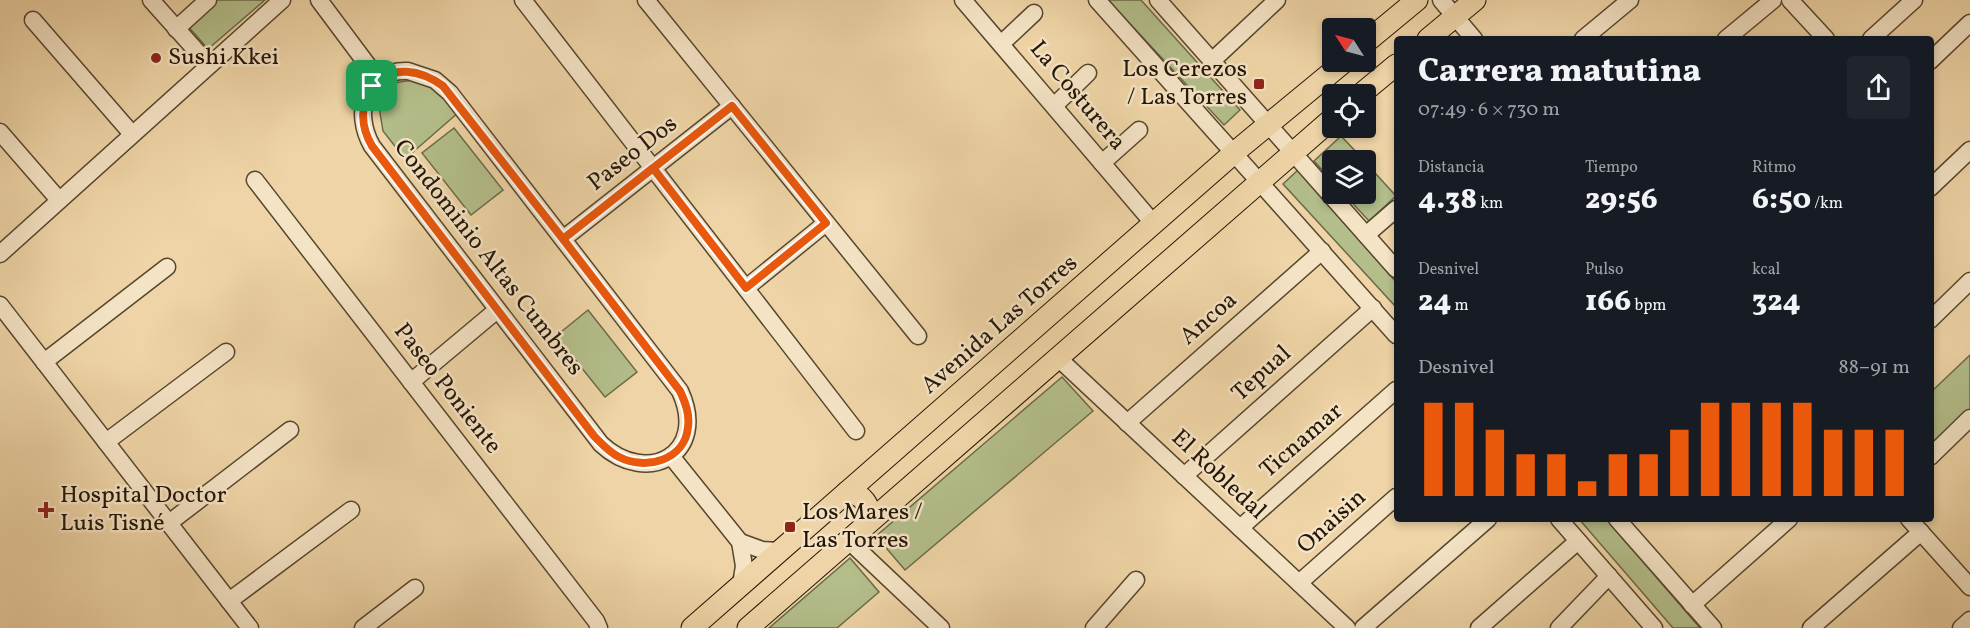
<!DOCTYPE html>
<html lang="es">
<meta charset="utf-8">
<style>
body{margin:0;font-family:Vollkorn,serif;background:#20242c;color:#f1f3f6;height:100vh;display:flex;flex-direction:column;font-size:22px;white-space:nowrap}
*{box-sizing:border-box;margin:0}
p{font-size:20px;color:#9ea1a6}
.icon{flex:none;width:33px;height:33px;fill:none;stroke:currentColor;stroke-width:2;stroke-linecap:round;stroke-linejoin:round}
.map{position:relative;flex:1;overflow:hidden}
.side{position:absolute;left:1394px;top:36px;width:540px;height:486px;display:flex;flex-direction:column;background:#171b24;border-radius:6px;box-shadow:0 3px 9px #0003}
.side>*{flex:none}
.needle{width:39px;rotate:306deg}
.fabs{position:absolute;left:1322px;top:18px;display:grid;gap:12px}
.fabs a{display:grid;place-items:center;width:54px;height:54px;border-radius:6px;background:#171b24;box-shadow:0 3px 9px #0003;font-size:30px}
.pin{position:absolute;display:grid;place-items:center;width:51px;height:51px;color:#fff;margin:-26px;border-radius:12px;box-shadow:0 3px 9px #0006}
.round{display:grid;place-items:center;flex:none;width:63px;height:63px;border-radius:6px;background:#20242c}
.headline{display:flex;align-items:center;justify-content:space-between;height:102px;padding:0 24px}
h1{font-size:33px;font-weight:800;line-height:45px}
.metrics{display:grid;grid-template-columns:repeat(3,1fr);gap:9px;height:102px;padding:6px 24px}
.metrics div{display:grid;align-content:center}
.metrics b{font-size:30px;font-weight:800}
.metrics small{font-size:16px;font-weight:400}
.metrics p{font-size:16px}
.chart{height:168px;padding:12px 24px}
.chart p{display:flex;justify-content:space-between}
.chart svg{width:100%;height:108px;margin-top:6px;stroke:#ea580c;stroke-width:6}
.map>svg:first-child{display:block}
.green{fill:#b3be8a;stroke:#6c6a48;stroke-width:1.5}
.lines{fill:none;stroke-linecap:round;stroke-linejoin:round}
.minor-casing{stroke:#56462e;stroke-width:19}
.major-casing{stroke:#241606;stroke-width:23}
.minor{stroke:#f4e3c5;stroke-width:16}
.major{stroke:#eed4a6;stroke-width:21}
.route-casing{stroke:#fff;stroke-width:12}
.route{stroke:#ea580c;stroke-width:8}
.poi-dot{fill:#8f2418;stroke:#f4e3c5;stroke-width:2}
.labels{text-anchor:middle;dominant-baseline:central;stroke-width:5;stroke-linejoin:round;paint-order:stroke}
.poi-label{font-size:24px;fill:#241606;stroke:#f4e3c5;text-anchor:start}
.street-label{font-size:24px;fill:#241606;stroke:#f4e3c5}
</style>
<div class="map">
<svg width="1970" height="628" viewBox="0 0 1970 628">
<rect width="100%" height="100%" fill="#eed4a6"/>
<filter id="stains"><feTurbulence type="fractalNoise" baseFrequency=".00333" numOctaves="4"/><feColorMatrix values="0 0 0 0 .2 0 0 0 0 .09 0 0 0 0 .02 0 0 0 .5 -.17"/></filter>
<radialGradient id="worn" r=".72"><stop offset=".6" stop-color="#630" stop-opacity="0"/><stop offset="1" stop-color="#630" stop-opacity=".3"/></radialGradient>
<g class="green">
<polygon points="217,0 265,0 208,49 187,25"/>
<polygon points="1108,0 1141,0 1240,110 1224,125"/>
<polygon points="419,79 439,90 459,112 405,159 383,131 379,107 394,83"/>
<polygon points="454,128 503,190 471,215 422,153"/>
<polygon points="1341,136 1364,160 1332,160 1332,181 1314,161"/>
<polygon points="1365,162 1396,196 1369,221 1344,194 1365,194"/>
<polygon points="1299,169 1396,282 1396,307 1283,184"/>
<polygon points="588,310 637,372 605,397 556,336"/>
<polygon points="1970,355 1970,409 1931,447 1931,392"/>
<polygon points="1062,377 1093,411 905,570 876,536"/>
<polygon points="1579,519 1606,519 1700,628 1673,628"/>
<polygon points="850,558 879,592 837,628 769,628"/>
</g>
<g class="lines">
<defs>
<g id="minor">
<polyline points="151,0 209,65"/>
<polyline points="319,0 378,79"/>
<polyline points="523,0 856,431"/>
<polyline points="646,0 918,336"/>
<polyline points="963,0 1154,224"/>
<polyline points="1097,0 1396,335"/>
<polyline points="1158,0 1396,269"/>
<polyline points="1441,0 1474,39"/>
<polyline points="1790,0 1826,39"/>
<polyline points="33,20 132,134"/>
<polyline points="176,29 208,0"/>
<polyline points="1583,39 1630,0"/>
<polyline points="1726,39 1773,0"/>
<polyline points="1871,39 1914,0"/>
<polyline points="1001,44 1034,13"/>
<polyline points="1213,60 1277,0"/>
<polyline points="1930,61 1970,23"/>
<path d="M408,71L435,80L450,93L680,391C709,454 647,487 601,444L372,146C353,113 364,69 408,71Z"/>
<polyline points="1054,106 1088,73"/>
<polyline points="0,132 59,200"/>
<polyline points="1102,163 1139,130"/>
<polyline points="255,180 596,621 599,628"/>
<polyline points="1930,188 1970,150"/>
<polyline points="1366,235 1396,209"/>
<polyline points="563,239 732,106"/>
<polyline points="0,254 282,0"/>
<polyline points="746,288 826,223"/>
<polyline points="0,305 250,628"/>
<polyline points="1930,320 1970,281"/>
<polyline points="1057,357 1347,628"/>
<polyline points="44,362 167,267"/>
<polyline points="411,382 497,310"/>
<polyline points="1127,423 1322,251"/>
<polyline points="106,442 226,352"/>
<polyline points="671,456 740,542 744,566 741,585"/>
<polyline points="1930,457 1970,418"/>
<polyline points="1184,476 1373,308"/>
<polyline points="1559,519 1654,628"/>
<polyline points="1617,519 1713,628"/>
<polyline points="1909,519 1970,587"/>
<polyline points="169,523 290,430"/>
<polyline points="1240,528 1396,390"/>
<polyline points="848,540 941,628"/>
<polyline points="740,542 762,550 779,551"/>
<polyline points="1299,583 1396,497"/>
<polyline points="229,601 351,510"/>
<polyline points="1692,605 1789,519"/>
<polyline points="363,628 415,588"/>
<polyline points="1094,628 1136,580"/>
<polyline points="1363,628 1488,519"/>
<polyline points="1479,628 1578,541"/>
<polyline points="1559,628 1609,576"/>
<polyline points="1811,628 1921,532"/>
<polyline points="1961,628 1970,620"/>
</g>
<g id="major">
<polyline points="1428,39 1475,0"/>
<polyline points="1365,43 1417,0"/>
<polyline points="1361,94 1396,65"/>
<path d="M847,492C863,494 871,505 869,521"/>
<polyline points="692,628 1235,152 1344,62"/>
<polyline points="748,628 1332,119"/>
</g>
</defs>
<use href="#minor" class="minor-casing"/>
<use href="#major" class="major-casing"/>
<use href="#minor" class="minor"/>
<use href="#major" class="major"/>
</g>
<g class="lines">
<defs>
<path id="route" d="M372,86C360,106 360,125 372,146L594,436C602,444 609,452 619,457C646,471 685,460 688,427C690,414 685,402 680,391L563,239C619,195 676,150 732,106L826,223L746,288L653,168L563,239L443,86C421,70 392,64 372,86"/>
</defs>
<use href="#route" class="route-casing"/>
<use href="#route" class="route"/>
</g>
<g class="poi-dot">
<circle cx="156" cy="58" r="6"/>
<rect x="1253" y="78" width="12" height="12" rx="3"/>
<path d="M43 501h6v6h6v6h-6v6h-6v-6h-6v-6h6z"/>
<rect x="784" y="521" width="12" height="12" rx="3"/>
</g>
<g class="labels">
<g class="poi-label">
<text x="168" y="58">Sushi Kkei</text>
<text x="1247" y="70" text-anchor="end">Los Cerezos<tspan x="1247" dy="28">/ Las Torres</tspan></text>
<text x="60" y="496">Hospital Doctor<tspan x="60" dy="28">Luis Tisné</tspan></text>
<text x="802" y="513">Los Mares /<tspan x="802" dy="28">Las Torres</tspan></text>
</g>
<g class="street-label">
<text transform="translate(1077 96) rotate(50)">La Costurera</text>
<text transform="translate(633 154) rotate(-38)">Paseo Dos</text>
<text transform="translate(488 258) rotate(52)">Condominio Altas Cumbres</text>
<text transform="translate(1209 319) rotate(-41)">Ancoa</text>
<text transform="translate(1000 325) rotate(-41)">Avenida Las Torres</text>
<text transform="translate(1262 374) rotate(-42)">Tepual</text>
<text transform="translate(447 389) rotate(52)">Paseo Poniente</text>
<text transform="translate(1302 441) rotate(-41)">Ticnamar</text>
<text transform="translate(1218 475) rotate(43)">El Robledal</text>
<text transform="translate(1332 522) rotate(-42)">Onaisin</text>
</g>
</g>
<rect width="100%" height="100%" filter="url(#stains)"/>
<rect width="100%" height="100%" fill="url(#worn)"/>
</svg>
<div class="fabs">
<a><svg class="needle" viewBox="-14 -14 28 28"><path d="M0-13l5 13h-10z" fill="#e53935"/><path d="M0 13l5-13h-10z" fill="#9ea1a6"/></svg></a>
<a><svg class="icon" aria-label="locate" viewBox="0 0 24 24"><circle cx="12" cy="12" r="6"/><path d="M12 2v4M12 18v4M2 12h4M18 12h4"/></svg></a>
<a><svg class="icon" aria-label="layers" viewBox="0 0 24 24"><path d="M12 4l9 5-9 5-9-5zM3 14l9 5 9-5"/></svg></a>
</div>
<div class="pin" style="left:372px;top:86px;background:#1e9e55"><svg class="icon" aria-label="arrive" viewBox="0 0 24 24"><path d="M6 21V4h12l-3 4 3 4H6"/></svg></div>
<section class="side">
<div class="headline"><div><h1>Carrera matutina</h1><p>07:49 · 6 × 730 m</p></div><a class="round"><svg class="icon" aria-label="share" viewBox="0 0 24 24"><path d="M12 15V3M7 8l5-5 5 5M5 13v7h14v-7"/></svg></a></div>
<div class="metrics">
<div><p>Distancia</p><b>4.38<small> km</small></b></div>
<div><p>Tiempo</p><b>29:56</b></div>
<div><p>Ritmo</p><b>6:50<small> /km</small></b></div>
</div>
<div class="metrics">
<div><p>Desnivel</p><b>24<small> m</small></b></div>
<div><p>Pulso</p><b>166<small> bpm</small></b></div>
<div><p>kcal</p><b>324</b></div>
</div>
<div class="chart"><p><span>Desnivel</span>88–91 m</p>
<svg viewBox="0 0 160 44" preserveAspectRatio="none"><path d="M5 44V6M15 44V6M25 44V17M35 44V27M45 44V27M55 44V38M65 44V27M75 44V27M85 44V17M95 44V6M105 44V6M115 44V6M125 44V6M135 44V17M145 44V17M155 44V17"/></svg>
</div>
</section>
</div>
